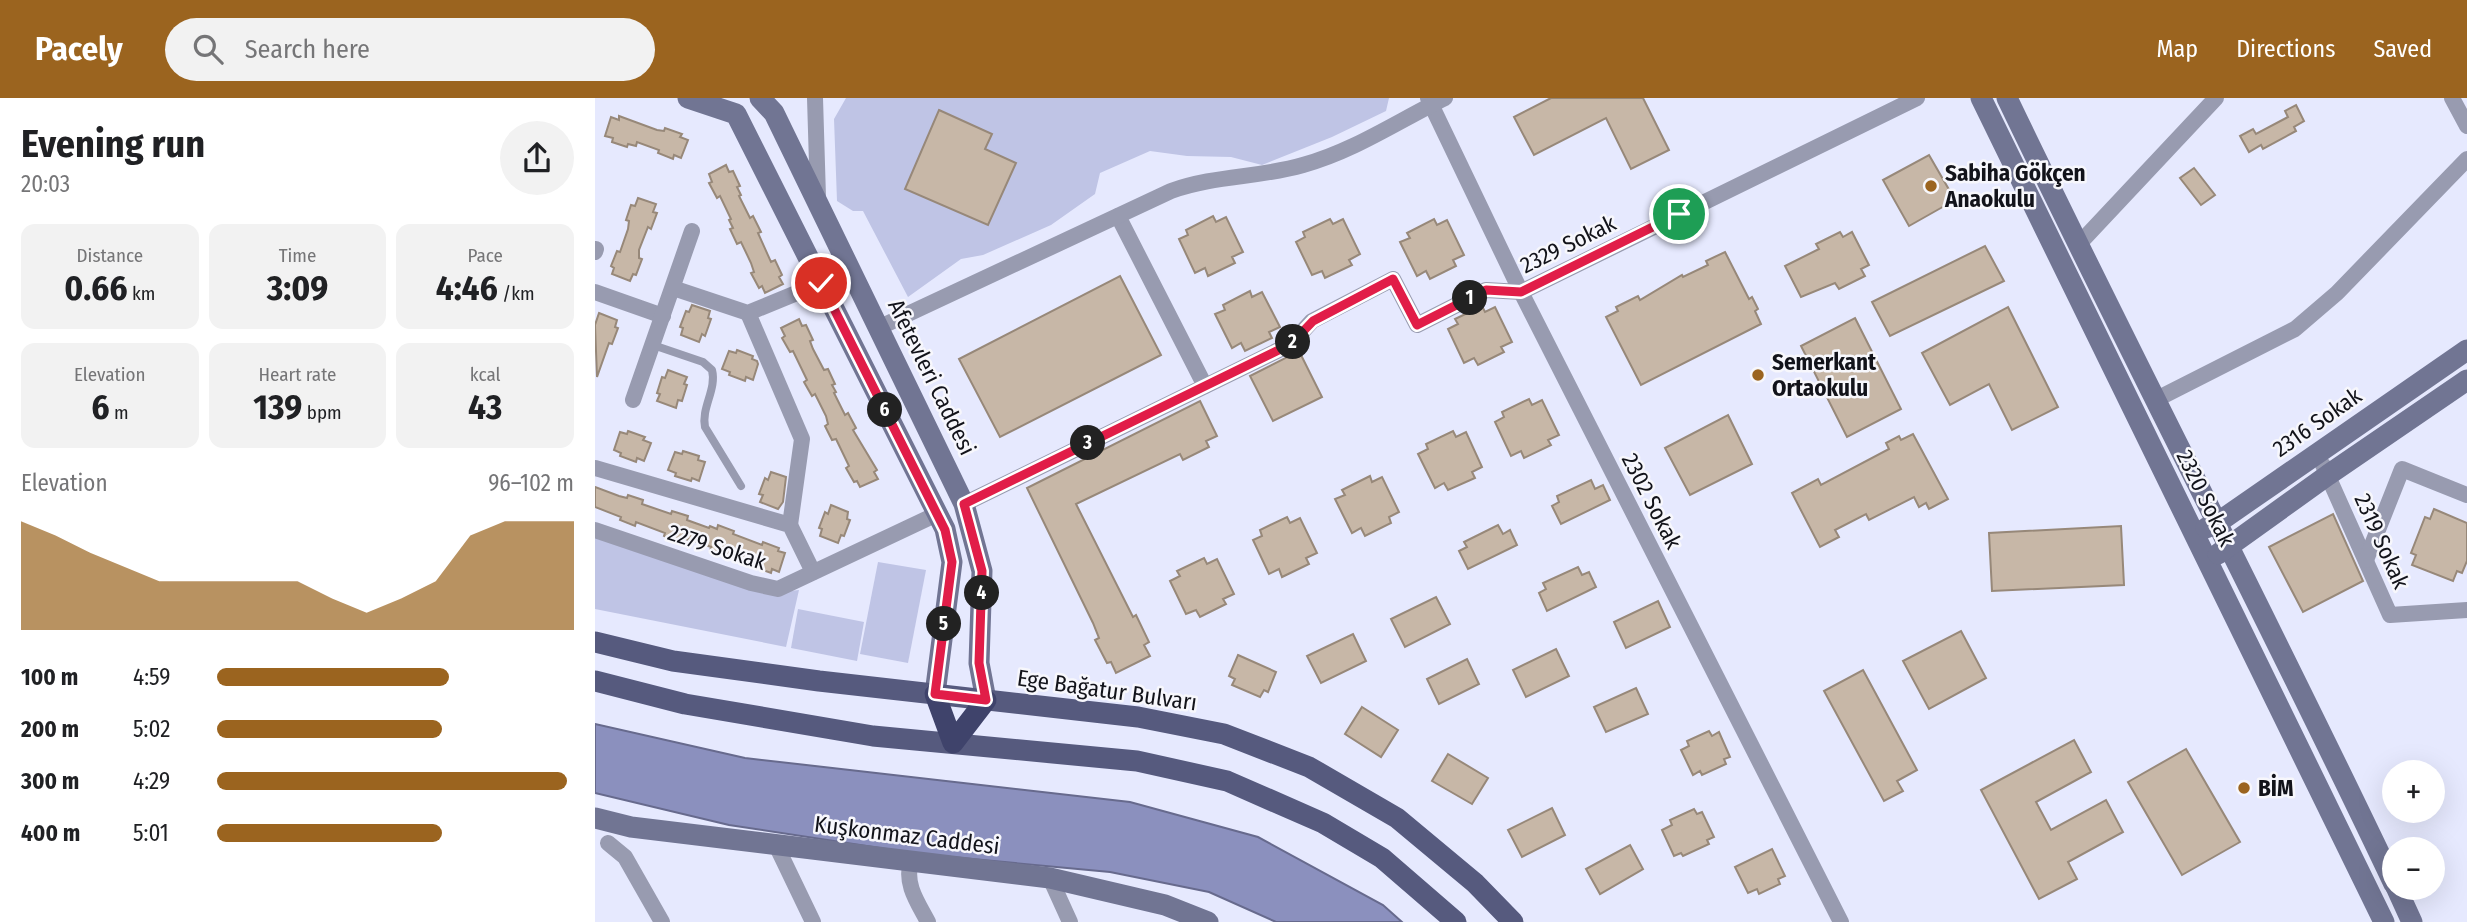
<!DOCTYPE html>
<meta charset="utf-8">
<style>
body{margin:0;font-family:"Fira Sans Condensed",sans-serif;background:#f2f2f2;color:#202124;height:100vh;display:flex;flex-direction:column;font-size:26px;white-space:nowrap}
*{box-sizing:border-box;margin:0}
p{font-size:23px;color:#757577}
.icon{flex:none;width:38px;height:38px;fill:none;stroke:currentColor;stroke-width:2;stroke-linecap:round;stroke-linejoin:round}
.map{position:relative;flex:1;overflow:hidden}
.sheet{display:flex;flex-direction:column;background:#fff;width:595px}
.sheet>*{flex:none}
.controls{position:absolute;left:1787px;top:662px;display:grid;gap:14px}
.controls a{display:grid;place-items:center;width:63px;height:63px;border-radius:50%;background:#fff;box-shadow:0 7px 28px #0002;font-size:35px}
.pin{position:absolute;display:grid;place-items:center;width:60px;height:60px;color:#fff;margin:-30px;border:4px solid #fff;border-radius:50%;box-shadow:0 2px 7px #0007}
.km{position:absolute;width:35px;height:35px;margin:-18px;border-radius:50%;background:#222;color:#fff;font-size:19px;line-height:35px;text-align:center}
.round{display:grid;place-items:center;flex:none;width:74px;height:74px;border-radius:37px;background:#f2f2f2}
.summary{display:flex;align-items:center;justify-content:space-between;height:119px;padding:0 21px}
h1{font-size:38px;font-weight:700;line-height:52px}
.metrics{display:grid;grid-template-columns:repeat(3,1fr);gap:10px;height:119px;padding:7px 21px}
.metrics div{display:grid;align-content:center;border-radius:14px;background:#f2f2f2;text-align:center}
.metrics b{font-size:35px;font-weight:700}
.metrics small{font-size:19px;font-weight:400}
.metrics p{font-size:19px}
.chart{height:196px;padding:14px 21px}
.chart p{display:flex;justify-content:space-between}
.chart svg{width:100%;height:126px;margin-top:7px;fill:#9b641f;opacity:.7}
ul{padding:0 21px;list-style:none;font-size:23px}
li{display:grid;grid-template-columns:112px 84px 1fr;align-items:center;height:52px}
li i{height:18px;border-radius:9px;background:#9b641f}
header{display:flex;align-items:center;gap:42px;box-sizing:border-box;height:98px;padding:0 35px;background:#9b641f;color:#fff}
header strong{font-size:33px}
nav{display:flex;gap:38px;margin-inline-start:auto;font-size:24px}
.search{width:490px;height:63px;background:#f2f2f2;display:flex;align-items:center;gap:18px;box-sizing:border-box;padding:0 24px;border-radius:38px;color:#757577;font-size:26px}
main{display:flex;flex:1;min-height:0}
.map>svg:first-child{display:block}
.green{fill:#bfc4e5}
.water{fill:#8b90be;stroke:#676a8d;stroke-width:2}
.building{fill:#c7b7a7;stroke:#978879;stroke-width:2}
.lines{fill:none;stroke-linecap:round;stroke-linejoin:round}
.lane{stroke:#989bb0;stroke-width:8}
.street{stroke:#989bb0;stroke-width:16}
.secondary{stroke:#717593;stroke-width:21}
.primary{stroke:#565a7e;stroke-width:21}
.highway{stroke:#3f436b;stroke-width:21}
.route-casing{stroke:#fff;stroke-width:14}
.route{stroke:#e11d48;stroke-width:9}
.poi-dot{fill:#9b641f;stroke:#f7f7fc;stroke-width:2.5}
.labels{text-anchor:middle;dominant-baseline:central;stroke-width:5;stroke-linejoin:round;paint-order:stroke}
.poi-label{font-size:23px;font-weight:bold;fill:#12131a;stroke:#f7f7fc;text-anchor:start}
.street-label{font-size:23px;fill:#12131a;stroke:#f7f7fc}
</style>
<header>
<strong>Pacely</strong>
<div class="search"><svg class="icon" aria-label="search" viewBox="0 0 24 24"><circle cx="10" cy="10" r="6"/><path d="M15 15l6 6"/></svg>Search here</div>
<nav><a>Map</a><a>Directions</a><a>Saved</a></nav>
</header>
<main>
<section class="sheet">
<div class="summary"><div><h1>Evening run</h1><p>20:03</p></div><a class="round"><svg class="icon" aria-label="share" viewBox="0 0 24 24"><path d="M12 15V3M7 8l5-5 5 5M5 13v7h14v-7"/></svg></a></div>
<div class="metrics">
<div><p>Distance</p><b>0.66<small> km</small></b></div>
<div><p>Time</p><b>3:09</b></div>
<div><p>Pace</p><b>4:46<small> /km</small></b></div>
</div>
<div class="metrics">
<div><p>Elevation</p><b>6<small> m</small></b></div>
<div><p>Heart rate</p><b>139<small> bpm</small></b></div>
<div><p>kcal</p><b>43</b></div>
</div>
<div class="chart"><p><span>Elevation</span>96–102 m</p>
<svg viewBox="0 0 160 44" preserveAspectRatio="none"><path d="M0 44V6L10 11L20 17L30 22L40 27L50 27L60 27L70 27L80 27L90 33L100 38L110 33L120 27L130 11L140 6L150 6L160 6V44z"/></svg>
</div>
<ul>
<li><b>100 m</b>4:59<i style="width:65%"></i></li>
<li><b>200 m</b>5:02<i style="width:63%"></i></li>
<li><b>300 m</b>4:29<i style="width:98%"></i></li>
<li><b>400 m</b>5:01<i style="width:63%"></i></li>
</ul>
</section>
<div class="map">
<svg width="1872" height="824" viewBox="0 0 1872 824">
<rect width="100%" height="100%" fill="#e6e9fe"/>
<g class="green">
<polygon points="251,0 794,0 791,13 737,39 667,67 636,59 592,58 555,53 505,75 500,96 456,127 388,157 366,161 313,199 268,113 258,113 242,103 239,21"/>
<polygon points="0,437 176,495 204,492 191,549 0,511"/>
<polygon points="283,464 331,472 313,565 265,556"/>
<polygon points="203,511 269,524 262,563 196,550"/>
</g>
<polygon class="water" points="0,626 150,660 535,704 663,739 788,807 807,824 681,824 614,794 515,774 324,756 134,727 0,695"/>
<g class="building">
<polygon points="956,0 1048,0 1074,52 1036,71 1011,20 939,57 919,19"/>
<polygon points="1701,7 1709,23 1699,29 1701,33 1668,51 1666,47 1654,54 1645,38 1658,31 1661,36 1693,19 1690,13"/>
<polygon points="344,12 397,36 390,51 421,65 393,127 310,91"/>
<polygon points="24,18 62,32 69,33 70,30 87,36 85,39 93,42 86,60 79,57 78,61 63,55 64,52 42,44 41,48 33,46 32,49 17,44 18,40 10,38 16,19 24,22"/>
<polygon points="1334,57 1360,102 1314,128 1288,82"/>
<polygon points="131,67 134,74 138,73 145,88 142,89 146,97 144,98 155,120 158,118 166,134 163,135 176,164 180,162 187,177 184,179 188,186 170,195 167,188 164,190 156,175 159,174 156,165 146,144 142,146 135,131 138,130 134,122 136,121 125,98 122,100 114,85 117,84 114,76"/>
<polygon points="1599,70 1620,97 1606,107 1585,80"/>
<polygon points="43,100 61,106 58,114 62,115 56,131 53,129 44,152 44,160 47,161 41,177 38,176 35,183 17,176 19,170 16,168 22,153 25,154 33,131 34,123 31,122 36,107 40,108"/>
<polygon points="618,118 621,124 631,119 648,154 637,159 640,165 613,178 610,170 600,175 584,141 593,137 591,132"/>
<polygon points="735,121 738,126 748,121 765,156 754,162 757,167 730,180 727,173 717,177 701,144 710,139 708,134"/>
<polygon points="839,121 842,127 852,122 869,157 858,162 861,168 835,181 831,173 822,178 805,144 815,140 812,135"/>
<polygon points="1245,134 1248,139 1257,134 1274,167 1266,171 1270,178 1244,191 1240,185 1206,199 1190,168 1224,151 1221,146"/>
<polygon points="1390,148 1409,183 1295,238 1277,204"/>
<polygon points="1130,154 1154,201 1157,199 1163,211 1160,213 1166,226 1046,287 1011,219 1023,213 1021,209 1043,198 1045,202 1087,177 1088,179 1113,167 1111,163"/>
<polygon points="525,178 566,257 405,339 364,261"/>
<polygon points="655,193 657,199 667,194 685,229 674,234 677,240 650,253 646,245 637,250 620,216 630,212 628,207"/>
<polygon points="97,207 115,213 113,220 116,221 110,238 107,236 104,244 86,237 88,230 85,229 91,213 94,214"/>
<polygon points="887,208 890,214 900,209 917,244 906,249 909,254 883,267 879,260 869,265 853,231 863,226 860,221"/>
<polygon points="1413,209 1463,309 1417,332 1394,286 1355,307 1327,255"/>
<polygon points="4,215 22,222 20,229 23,230 17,246 14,245 2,279 0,227"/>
<polygon points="1260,220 1306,311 1252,339 1206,248"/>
<polygon points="204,221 207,228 211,227 218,242 215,243 218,251 229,272 233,271 240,286 237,287 241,294 239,295 250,317 253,315 261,330 258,332 282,372 279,374 283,381 265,389 262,383 259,384 251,370 254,368 241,341 237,342 230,328 233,326 231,318 220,296 217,298 209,284 212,282 198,253 195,254 187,240 190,238 186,230"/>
<polygon points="142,252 158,258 157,261 162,263 163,266 158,282 151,279 150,283 134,277 135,274 127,271 134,253 141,255"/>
<polygon points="704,253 727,299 678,323 655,278"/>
<polygon points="73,272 92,279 89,286 92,287 87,303 83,302 81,310 62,303 65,296 62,295 67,279 70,280"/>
<polygon points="934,301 937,307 947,302 964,337 953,342 956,347 929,360 926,353 916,358 900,324 909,319 907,314"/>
<polygon points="605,303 622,338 611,343 614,349 588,362 585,356 481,406 538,519 541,517 554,544 549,547 555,558 521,575 516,564 512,565 500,542 504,540 498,525 432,390"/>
<polygon points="1133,317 1157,366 1095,397 1070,350"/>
<polygon points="33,333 50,339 48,342 56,345 49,363 42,360 41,364 25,358 26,355 19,352 25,334 32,336"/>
<polygon points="858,333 861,339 871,334 887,369 877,374 880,380 853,392 849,385 840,390 823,356 833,351 831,346"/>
<polygon points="1318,336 1353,401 1334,411 1331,405 1324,409 1319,399 1274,422 1271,416 1240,432 1244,439 1225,449 1197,395 1223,381 1226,387 1294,351 1291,345 1304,338 1306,342"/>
<polygon points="88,353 104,358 103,362 110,364 104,383 97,380 96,383 80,378 81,375 73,372 80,354 87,356"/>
<polygon points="176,374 191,379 188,404 183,411 165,404 168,397 164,396 170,380 173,382"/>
<polygon points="775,378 777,384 787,379 804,414 794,419 796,425 770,438 766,430 757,435 740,401 750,397 747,392"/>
<polygon points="996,382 1000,391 1008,387 1015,402 966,426 957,408 964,404 962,398"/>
<polygon points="0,389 24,398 32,400 33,397 48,402 47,406 76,416 77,413 93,418 92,422 114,430 115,428 122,431 123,427 139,433 138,436 167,447 168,444 184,450 183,453 190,455 184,474 177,471 176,475 160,469 161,466 132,455 131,458 115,453 116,449 94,441 93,442 86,440 85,444 69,438 70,435 41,424 40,428 25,422 26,419 0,409"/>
<polygon points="236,407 253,414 252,421 255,422 249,438 246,437 243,445 225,438 227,431 224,430 230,414 233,416"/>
<polygon points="1839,411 1872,425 1872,463 1867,475 1862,473 1858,483 1817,467 1821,457 1816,455 1830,419 1835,421"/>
<polygon points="1738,416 1768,483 1708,514 1674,449"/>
<polygon points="692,419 695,425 705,420 722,455 711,460 714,466 687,479 684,471 674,476 658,442 667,438 665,432"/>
<polygon points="903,427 908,436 915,432 922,447 873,471 864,453 872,449 869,444"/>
<polygon points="1526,428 1529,487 1397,493 1394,435"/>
<polygon points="609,460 612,466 622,461 639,496 628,501 631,506 605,519 601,512 591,516 575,483 585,478 582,473"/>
<polygon points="983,469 987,477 994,474 1001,489 952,513 944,495 951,491 948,485"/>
<polygon points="841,499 855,526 810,549 796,521"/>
<polygon points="1063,503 1075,529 1031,550 1019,524"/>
<polygon points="1366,533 1391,580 1334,611 1308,563"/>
<polygon points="758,536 771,563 726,585 712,558"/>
<polygon points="961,551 974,578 931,599 918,572"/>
<polygon points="643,557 681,574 673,594 669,592 665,599 637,587 640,581 634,578"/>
<polygon points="872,561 884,586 844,606 832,581"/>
<polygon points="1268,572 1322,672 1302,683 1308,693 1289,703 1229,593"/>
<polygon points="1041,590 1053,616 1011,634 999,609"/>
<polygon points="767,609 803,632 786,659 750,636"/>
<polygon points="1114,633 1117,638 1124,634 1135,659 1129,661 1131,666 1107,677 1105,673 1098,677 1086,652 1094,648 1092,643"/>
<polygon points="1479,642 1496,674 1441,704 1456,732 1511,702 1528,734 1473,764 1482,781 1444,801 1386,692"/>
<polygon points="1591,651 1645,744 1587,777 1533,684"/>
<polygon points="853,656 893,680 877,706 837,683"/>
<polygon points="957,710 970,737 927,759 913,732"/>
<polygon points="1099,711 1102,716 1107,714 1119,739 1112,742 1114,746 1088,758 1086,755 1079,758 1067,732 1077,727 1075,722"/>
<polygon points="1035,747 1048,771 1005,796 991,771"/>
<polygon points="1177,751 1190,778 1183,781 1185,786 1164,796 1162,791 1153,795 1140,769"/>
</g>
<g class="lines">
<path class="lane" d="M58,247L108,264L117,272C122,291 106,310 110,329L146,388"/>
<g class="street">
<polyline points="220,0 223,99"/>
<polyline points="833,0 926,194 1246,824"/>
<polyline points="1857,0 1872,28"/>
<polyline points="523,118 610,288"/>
<polyline points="1483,147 1621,0"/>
<polyline points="0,154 1,151"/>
<polyline points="78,190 153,215 226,185"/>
<polyline points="0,194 68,218"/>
<polyline points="153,215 207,341 195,427"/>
<path d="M283,230L576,93C621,77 663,80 708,67C759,53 803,23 850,0"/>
<polyline points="38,302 97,133"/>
<polyline points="1560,302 1700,231 1742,195 1872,61"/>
<polyline points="1728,367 1795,517 1872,512"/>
<polyline points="0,370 195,427 218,474"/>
<polyline points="369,406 696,246 717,223 798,181 822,227 891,192 926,194 1322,0"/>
<polyline points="0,432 156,485 183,491 342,416"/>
<polyline points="1771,462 1807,371 1872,397"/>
<polyline points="13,745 30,759 67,824"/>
<polyline points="181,747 218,824"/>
<path d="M316,764C309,786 323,805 333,824"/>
<polyline points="455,780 475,824"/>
</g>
<g class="secondary">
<polyline points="93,0 141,16 350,431 357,464 340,596"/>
<polyline points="165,0 179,15 369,406 387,473 384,565 391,602"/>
<polyline points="1386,0 1789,824"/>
<path d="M1412,0C1538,263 1674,522 1799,786"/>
<polyline points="1611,430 1622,425 1872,252"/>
<polyline points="1623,456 1733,377 1872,282"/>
<polyline points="0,720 36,729 455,780 570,807 613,824"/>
<polyline points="1801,789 1817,824"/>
</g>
<g class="primary">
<polyline points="0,544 78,563 224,583 543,619 629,636 714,669 802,720 880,785 918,824"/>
<polyline points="0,583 90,606 278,638 542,663 632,683 728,725 787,760 861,824"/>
</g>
<polyline class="highway" points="340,596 358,645 391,602"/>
</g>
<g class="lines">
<defs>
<polyline id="route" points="226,185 350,432 357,464 340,596 391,602 384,565 387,473 369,406 696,246 718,223 798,181 822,227 891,192 926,194 1084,116"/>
</defs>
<use href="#route" class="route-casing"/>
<use href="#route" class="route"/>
</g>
<g class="poi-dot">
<circle cx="1336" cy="88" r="7"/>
<circle cx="1163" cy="277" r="7"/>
<circle cx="1649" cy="690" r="7"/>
</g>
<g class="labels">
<g class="poi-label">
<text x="1350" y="75">Sabiha Gökçen<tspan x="1350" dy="26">Anaokulu</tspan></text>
<text x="1177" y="264">Semerkant<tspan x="1177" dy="26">Ortaokulu</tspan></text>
<text x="1663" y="690">BİM</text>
</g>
<g class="street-label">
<text transform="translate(973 146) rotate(-26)">2329 Sokak</text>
<text transform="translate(337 279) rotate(64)">Afetevleri Caddesi</text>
<text transform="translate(1722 324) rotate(-35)">2316 Sokak</text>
<text transform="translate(1611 400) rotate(64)">2320 Sokak</text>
<text transform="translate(1057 403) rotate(63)">2302 Sokak</text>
<text transform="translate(1787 443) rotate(66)">2319 Sokak</text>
<text transform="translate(122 449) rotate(18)">2279 Sokak</text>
<text transform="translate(512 592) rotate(8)">Ege Bağatur Bulvarı</text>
<text transform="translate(312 737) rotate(7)">Kuşkonmaz Caddesi</text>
</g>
</g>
</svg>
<div class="controls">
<a>+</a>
<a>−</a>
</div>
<div class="pin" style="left:1084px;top:116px;background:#1e9e55"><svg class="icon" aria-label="arrive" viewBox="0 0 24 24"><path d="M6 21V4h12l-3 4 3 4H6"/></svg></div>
<div class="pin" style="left:226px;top:185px;background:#d93025"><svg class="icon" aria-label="check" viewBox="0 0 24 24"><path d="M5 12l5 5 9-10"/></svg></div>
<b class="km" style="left:875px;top:200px">1</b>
<b class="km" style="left:698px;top:244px">2</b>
<b class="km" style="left:493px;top:345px">3</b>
<b class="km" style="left:387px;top:495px">4</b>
<b class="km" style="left:349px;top:526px">5</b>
<b class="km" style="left:290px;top:312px">6</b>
</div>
</main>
